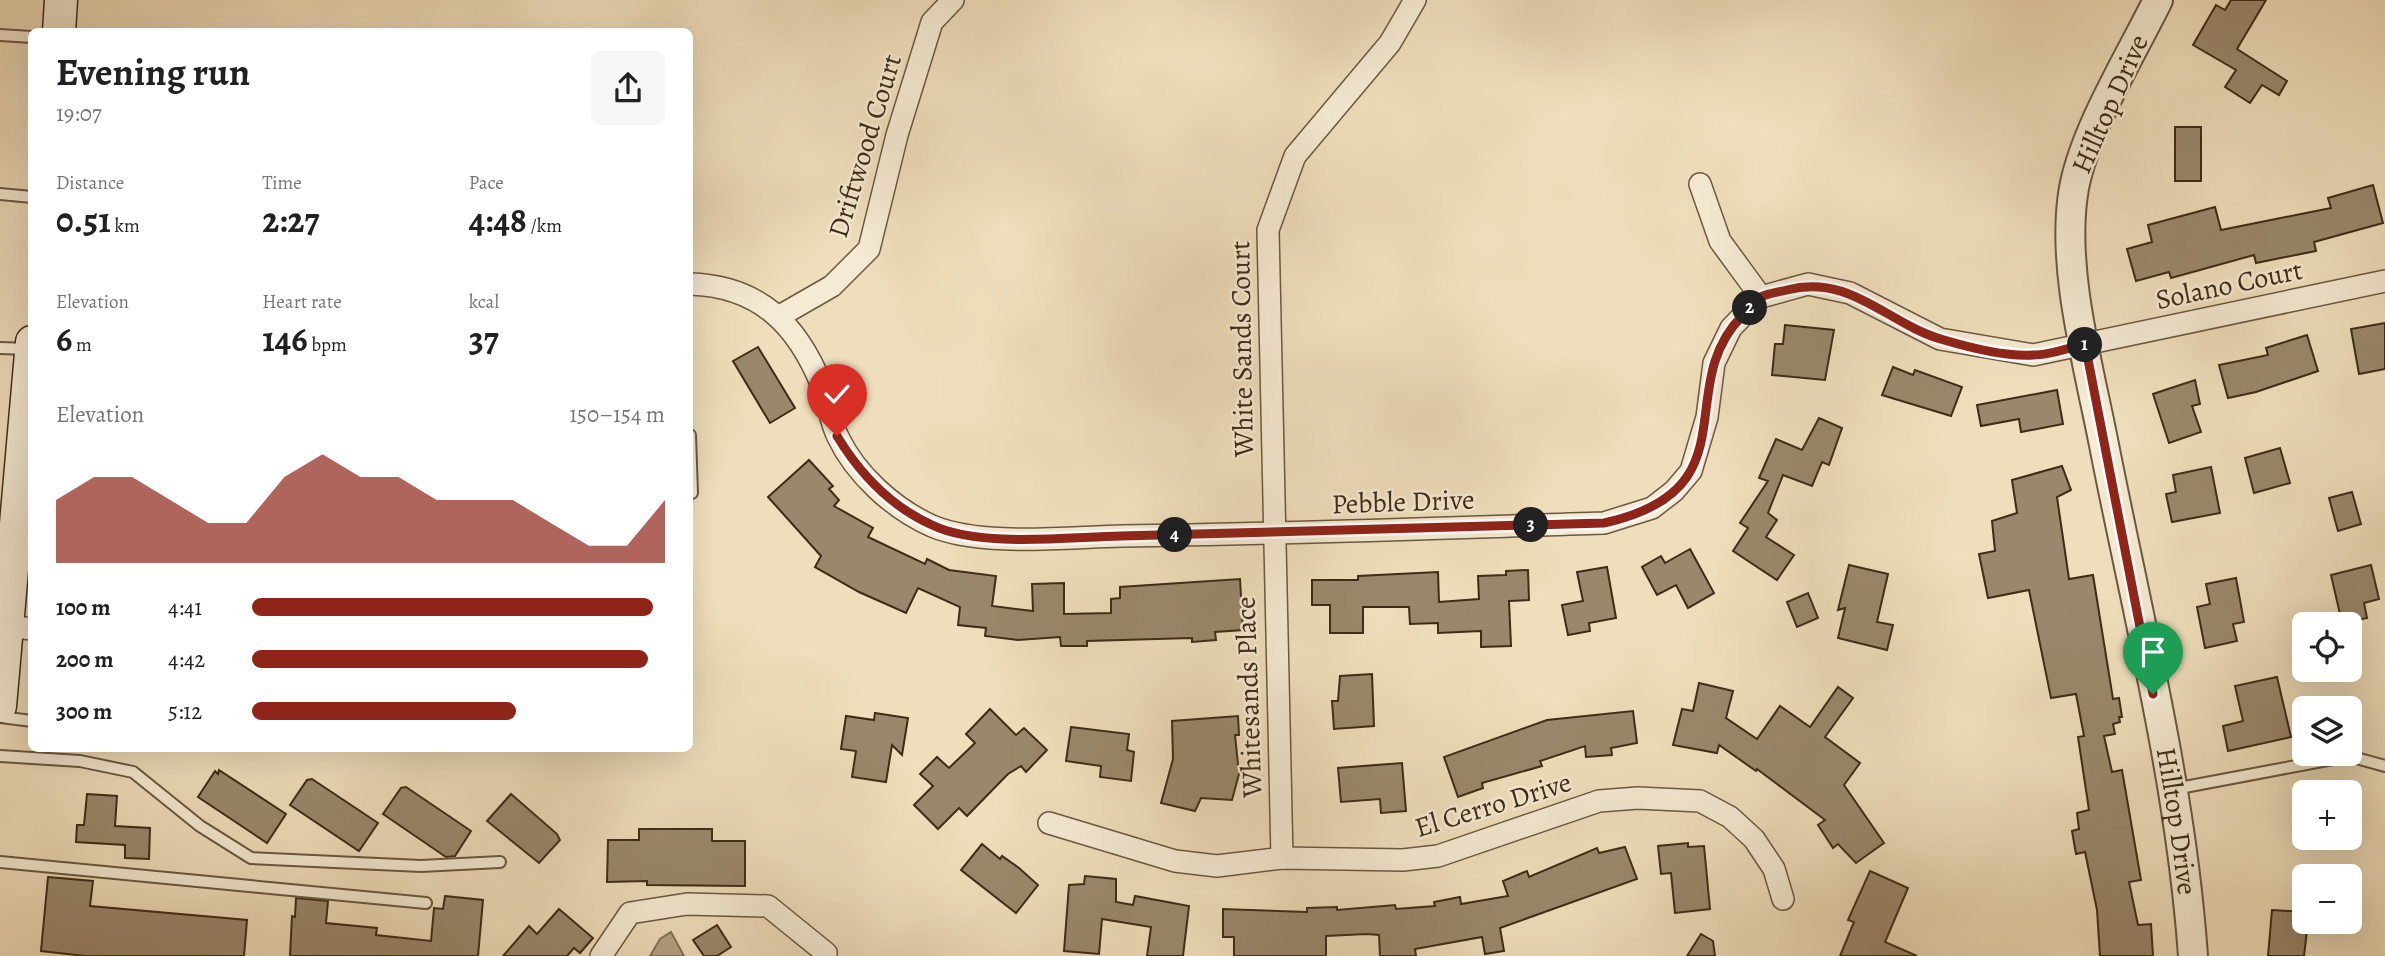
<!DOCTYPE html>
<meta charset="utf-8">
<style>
body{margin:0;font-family:Alegreya,serif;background:#f6f6f6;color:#202124;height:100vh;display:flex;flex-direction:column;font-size:26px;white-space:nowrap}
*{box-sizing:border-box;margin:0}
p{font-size:23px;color:#757577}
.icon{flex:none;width:38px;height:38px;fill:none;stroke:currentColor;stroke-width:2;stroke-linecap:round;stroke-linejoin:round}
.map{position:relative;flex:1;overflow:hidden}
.details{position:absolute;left:28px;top:28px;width:665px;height:724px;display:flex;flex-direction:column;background:#fff;border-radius:10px;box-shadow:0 7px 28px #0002}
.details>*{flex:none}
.fabs{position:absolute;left:2292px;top:612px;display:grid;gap:14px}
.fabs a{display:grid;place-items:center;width:70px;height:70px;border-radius:10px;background:#fff;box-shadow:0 7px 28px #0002;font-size:35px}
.pin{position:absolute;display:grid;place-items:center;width:60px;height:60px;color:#fff;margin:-72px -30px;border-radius:50% 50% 50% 0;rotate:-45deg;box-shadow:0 0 7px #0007}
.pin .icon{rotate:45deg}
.km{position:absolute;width:35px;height:35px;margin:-18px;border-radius:50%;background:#222;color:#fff;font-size:19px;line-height:35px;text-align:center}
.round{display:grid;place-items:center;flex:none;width:74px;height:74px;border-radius:10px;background:#f6f6f6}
.overview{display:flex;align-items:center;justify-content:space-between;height:119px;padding:0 28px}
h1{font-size:38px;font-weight:600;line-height:52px}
.stats{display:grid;grid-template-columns:repeat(3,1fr);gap:10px;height:119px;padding:7px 28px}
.stats div{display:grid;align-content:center}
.stats b{font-size:35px;font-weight:600}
.stats small{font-size:19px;font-weight:400}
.stats p{font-size:19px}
.chart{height:196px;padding:14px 28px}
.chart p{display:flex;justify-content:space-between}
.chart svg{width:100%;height:126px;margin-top:7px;fill:#8f2418;opacity:.7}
ul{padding:0 28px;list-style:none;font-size:23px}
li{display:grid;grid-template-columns:112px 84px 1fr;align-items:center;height:52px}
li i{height:18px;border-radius:9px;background:#8f2418}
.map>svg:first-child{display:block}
.water{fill:#b3a183;stroke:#847258;stroke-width:2}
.building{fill:#9a886c;stroke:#3e2b17;stroke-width:2}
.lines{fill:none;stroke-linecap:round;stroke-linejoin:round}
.service-casing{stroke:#6a5840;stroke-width:14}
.minor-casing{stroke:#6a5840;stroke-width:24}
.tertiary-casing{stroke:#6a5840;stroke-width:32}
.secondary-casing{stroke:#3e2b17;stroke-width:35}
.service{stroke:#f5ead3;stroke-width:10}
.minor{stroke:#f5ead3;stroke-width:21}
.tertiary{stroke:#f5ead3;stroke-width:28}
.secondary{stroke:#f5ead3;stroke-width:32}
.route-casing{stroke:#fff;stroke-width:14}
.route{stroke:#8f2418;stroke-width:9}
.labels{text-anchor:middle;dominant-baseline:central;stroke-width:5;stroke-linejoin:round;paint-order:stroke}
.street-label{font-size:28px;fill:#3e2b17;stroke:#f5ead3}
</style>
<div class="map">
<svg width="2385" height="956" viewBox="0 0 2385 956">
<rect width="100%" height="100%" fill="#efdebb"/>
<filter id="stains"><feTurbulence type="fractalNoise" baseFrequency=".00286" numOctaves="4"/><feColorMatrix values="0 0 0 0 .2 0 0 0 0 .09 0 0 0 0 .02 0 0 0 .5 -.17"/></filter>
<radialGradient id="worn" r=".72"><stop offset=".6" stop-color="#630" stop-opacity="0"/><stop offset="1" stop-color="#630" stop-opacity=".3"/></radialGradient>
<polygon class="water" points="671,932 684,956 650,956 660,939"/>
<g class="building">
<polygon points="2231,0 2266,0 2237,49 2287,81 2279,95 2262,85 2250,103 2225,87 2236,70 2193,45 2216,5 2225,10"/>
<rect x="2175" y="127" width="26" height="54"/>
<polygon points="2373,185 2383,223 2314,242 2316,251 2256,263 2254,255 2171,278 2169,272 2136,281 2127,249 2152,242 2148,225 2215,207 2221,230 2331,208 2328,198"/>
<polygon points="2385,323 2385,369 2359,374 2351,329"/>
<polygon points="1785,325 1834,330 1825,380 1772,375 1775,344 1783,344"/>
<polygon points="2307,335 2318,371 2256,392 2228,398 2219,365 2268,355 2266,348"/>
<polygon points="758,347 795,408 770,423 733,361"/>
<polygon points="1893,367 1913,375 1915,370 1962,387 1951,416 1882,395"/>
<polygon points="2195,380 2200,404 2192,406 2201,432 2169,443 2153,394"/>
<polygon points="2057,390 2063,424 2021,432 2019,419 1981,426 1977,405"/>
<polygon points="1819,418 1842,428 1829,465 1822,462 1812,486 1783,475 1768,513 1777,520 1766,537 1794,555 1777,580 1733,551 1748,528 1740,523 1768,481 1759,478 1776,439 1802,450"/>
<polygon points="2280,448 2290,483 2254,493 2245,458"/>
<polygon points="809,460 833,486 829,489 839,500 834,506 873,528 868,537 925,564 927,559 949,570 996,576 992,606 1033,611 1032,584 1064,583 1064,614 1111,613 1111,599 1120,598 1120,587 1240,579 1243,630 1215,632 1216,640 1192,642 1192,638 1087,641 1087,646 1061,646 1060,637 1018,640 985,636 986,628 958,625 960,607 918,588 906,613 859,592 815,567 821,556 768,497"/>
<polygon points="2062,466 2071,490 2057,497 2069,579 2093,575 2113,699 2119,698 2122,717 2119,717 2120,722 2113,724 2115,734 2104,736 2112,772 2122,770 2141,880 2129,882 2138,925 2151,924 2153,956 2100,956 2097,910 2085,852 2076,854 2072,831 2079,829 2077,813 2089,810 2078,737 2084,736 2076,694 2051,698 2029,590 1988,598 1979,554 1995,551 1992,521 2017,513 2012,480"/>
<polygon points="2211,467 2220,513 2172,522 2166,494 2176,492 2173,475"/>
<polygon points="2352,492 2361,524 2338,531 2329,498"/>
<polygon points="1690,549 1714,593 1688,608 1676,585 1657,595 1642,567 1661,556 1665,563"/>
<polygon points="1849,565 1888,574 1877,622 1893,625 1887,650 1838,638 1845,608 1838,610"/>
<polygon points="2371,565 2379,599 2364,603 2367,618 2342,623 2331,575"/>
<polygon points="1607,567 1616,618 1589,623 1590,631 1568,635 1562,605 1583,601 1577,572"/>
<polygon points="1528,570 1529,600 1509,601 1511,646 1481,647 1481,631 1438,633 1438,623 1410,624 1409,607 1363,607 1363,633 1330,633 1330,605 1312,605 1312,580 1358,580 1358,576 1438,572 1439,602 1479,599 1478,576 1506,575 1506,571"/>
<polygon points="2236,578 2244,622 2233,624 2237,641 2205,648 2197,607 2210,604 2206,584"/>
<polygon points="1808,593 1818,618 1797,627 1787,602"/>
<polygon points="1372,674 1374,726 1334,729 1332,701 1338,701 1340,676"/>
<polygon points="2277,677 2291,737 2228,751 2223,726 2243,721 2235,686"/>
<polygon points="1699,683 1733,691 1726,718 1757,739 1780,706 1810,727 1838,687 1853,698 1825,737 1860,763 1844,785 1884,843 1856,863 1838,844 1833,848 1818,825 1825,820 1757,769 1756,771 1719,745 1717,753 1673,745 1682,709 1693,711"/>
<polygon points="990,709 1016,735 1024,728 1047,750 1026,772 1021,766 1008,774 967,816 959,808 938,829 914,805 933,786 920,774 937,757 949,768 975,743 966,734"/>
<polygon points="1633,711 1637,743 1611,748 1612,755 1586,757 1585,746 1540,761 1542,766 1482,783 1483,788 1458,797 1444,757 1547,720"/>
<polygon points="875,713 908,718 902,755 892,745 886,782 852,777 856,751 841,749 846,716 874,720"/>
<polygon points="1238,716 1239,735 1235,735 1239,774 1232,800 1201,798 1195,811 1161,803 1173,759 1172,721"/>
<polygon points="1071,727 1129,734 1127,750 1134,752 1131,781 1100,777 1101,766 1066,761"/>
<polygon points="1402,763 1406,811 1381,813 1380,799 1341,802 1338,768"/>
<polygon points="219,770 286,814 267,843 198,797 215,771 218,774"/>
<polygon points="312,779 378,823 359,851 290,805 307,780"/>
<polygon points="406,787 471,831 455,856 446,857 383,814 401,788"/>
<polygon points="87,794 117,796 115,826 150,828 149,859 125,858 125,845 76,842 77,825 84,825"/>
<polygon points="511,794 557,834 560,840 539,863 487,821"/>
<polygon points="639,829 712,829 712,841 745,841 745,886 647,885 647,881 607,882 608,840 639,840"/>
<polygon points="1688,843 1688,847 1704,846 1710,909 1675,913 1671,873 1661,874 1658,846"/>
<polygon points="982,844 1000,859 1002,856 1019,868 1038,885 1016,913 961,870"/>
<polygon points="1625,847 1637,879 1500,928 1504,951 1485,954 1482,937 1415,949 1416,956 1380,956 1379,935 1367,934 1326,936 1326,956 1234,956 1234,937 1223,937 1223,909 1307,912 1307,908 1337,907 1337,910 1395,905 1396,909 1435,906 1434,902 1460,897 1461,904 1508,896 1503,881 1527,871 1529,877 1597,848 1599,853"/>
<polygon points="1870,871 1908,888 1885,942 1917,956 1840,956 1854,922 1848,920"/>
<polygon points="1085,876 1116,879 1116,902 1133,905 1135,896 1189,906 1183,956 1147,956 1151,927 1102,919 1099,954 1064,951 1069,885 1084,884"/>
<polygon points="48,877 93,881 90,906 247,920 244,956 85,956 41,951"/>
<polygon points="445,896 483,900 478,956 290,956 292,916 295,917 296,898 328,901 326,923 377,928 376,935 431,941 434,908 443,909"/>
<polygon points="559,909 593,938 580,953 574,948 567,956 503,956 529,926 537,934"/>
<polygon points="2272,910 2305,912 2305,922 2308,922 2304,956 2268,956"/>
<polygon points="717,925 731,947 717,956 704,956 693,940"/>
<polygon points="1701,934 1713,941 1715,956 1687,956"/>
</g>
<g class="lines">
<defs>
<g id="service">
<polyline points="0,35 32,37"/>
<polyline points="0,194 32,197"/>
<polyline points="0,348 28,349"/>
<polyline points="690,435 692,493"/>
<polyline points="0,717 32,721"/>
<polyline points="0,756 80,761 133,772 200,826 251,858 421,866 500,862"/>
<polyline points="2174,789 2349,756 2385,766"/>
<polyline points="0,862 426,903"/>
</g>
<g id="minor">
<polyline points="1700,184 1720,241 1761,297"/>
<path d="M690,284C759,286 797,324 822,386C828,402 830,421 838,437C856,475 894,509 932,526C982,547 1067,537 1122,536C1283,534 1443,528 1604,523L1652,508L1674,491L1691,471L1707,417L1714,363L1731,328L1761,297L1808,284L1850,293L1940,339L2033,355L2385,281"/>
<polyline points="778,317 832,286 869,249 897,135 932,22 953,0"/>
<polyline points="6,626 32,629"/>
<polyline points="1049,823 1175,861 1217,866 1282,858 1403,860 1438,856 1599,801 1638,798 1700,801 1730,817 1754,839 1774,869 1783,899"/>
<polyline points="1282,858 1268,230 1295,156 1390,43 1415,0"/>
<polyline points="601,956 630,913 687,904 768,906 826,953 825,956"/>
</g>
<g id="tertiary">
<path id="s1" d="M2158,0C2131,55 2085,129 2074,188C2060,266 2089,367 2104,445C2137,613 2181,785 2193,956"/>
</g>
<g id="secondary">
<polyline points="59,32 61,0"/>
<polyline points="0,706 32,342"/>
</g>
</defs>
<use href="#service" class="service-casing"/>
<use href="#minor" class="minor-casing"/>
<use href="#tertiary" class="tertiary-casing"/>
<use href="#secondary" class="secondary-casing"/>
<use href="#service" class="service"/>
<use href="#minor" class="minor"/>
<use href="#tertiary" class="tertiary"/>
<use href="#secondary" class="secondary"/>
</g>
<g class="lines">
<defs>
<path id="route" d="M837,436C860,474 890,506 932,525C980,548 1067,537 1121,536C1282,533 1443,528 1604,523C1754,490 1671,388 1742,316C1748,310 1754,301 1761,297C1768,293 1779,292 1787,290C1851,273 1888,325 1944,340C1971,348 2005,357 2033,355C2050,355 2068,348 2085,344L2153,694"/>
</defs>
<use href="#route" class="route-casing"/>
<use href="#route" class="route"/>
</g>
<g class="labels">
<g class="street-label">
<text transform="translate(2110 104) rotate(-66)">Hilltop Drive</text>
<text transform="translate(865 146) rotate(-73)">Driftwood Court</text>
<text transform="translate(2229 285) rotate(-12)">Solano Court</text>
<text transform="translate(1242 349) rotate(-91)">White Sands Court</text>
<text transform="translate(1403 502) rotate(-2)">Pebble Drive</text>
<text transform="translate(1249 697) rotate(-92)">Whitesands Place</text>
<text transform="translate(1493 805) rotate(-17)">El Cerro Drive</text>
<text stroke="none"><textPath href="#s1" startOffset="850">Hilltop Drive</textPath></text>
</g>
</g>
<rect width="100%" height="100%" filter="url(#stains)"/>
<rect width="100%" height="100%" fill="url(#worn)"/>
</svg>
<div class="fabs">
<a><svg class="icon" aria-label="locate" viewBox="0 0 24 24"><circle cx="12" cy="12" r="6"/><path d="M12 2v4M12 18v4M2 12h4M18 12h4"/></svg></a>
<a><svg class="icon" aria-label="layers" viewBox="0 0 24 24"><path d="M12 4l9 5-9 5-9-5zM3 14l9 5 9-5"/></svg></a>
<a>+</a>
<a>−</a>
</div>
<div class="pin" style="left:2153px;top:694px;background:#1e9e55"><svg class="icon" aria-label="arrive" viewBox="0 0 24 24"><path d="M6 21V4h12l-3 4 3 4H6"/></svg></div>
<div class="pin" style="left:837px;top:436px;background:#d93025"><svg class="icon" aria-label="check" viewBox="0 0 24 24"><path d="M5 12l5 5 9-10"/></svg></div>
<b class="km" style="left:2085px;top:345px">1</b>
<b class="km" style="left:1750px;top:308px">2</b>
<b class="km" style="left:1531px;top:525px">3</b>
<b class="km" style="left:1175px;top:535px">4</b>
<section class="details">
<div class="overview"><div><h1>Evening run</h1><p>19:07</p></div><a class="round"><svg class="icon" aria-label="share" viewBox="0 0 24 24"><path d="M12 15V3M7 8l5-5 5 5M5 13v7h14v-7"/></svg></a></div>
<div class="stats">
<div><p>Distance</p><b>0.51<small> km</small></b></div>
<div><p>Time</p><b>2:27</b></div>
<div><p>Pace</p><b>4:48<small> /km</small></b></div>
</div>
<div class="stats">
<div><p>Elevation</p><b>6<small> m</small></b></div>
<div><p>Heart rate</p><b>146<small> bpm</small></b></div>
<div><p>kcal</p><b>37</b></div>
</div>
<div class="chart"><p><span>Elevation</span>150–154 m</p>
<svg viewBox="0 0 160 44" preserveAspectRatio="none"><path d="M0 44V22L10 14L20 14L30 22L40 30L50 30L60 14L70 6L80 14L90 14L100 22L110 22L120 22L130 30L140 38L150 38L160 22V44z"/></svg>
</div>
<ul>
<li><b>100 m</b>4:41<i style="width:97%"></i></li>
<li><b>200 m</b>4:42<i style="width:96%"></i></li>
<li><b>300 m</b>5:12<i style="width:64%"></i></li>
</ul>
</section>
</div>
